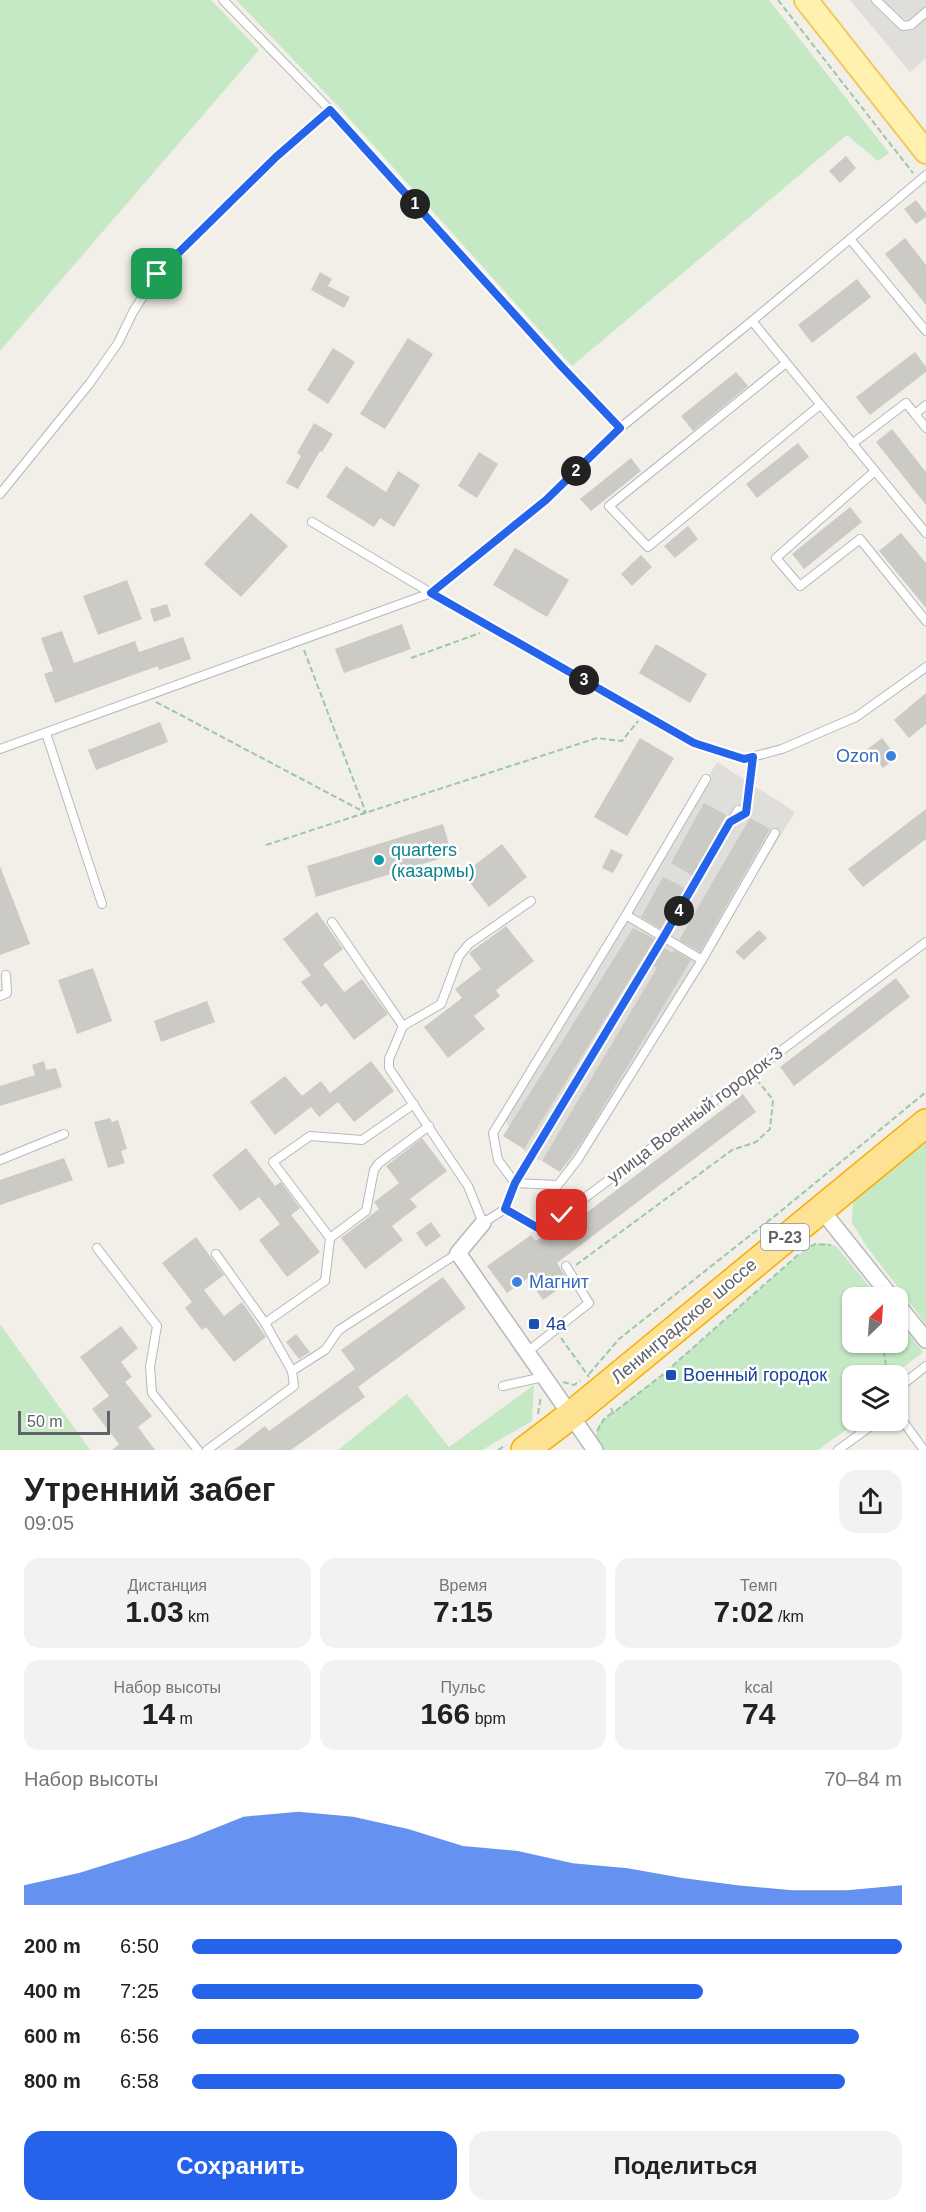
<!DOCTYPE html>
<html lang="ru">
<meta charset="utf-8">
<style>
body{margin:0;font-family:Helvetica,sans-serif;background:#f2f2f2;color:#222;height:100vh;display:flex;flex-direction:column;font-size:22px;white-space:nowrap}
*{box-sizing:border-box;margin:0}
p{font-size:20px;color:#767676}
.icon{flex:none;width:33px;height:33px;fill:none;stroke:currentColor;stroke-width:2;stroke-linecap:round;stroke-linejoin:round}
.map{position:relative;height:1450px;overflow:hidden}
.details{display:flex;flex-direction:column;background:#fff;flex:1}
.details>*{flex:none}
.needle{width:39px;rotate:25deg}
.tools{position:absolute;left:842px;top:1287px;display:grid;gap:12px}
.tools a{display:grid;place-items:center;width:66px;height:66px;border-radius:12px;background:#fff;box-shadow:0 2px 4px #0004;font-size:30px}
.scale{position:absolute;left:18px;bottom:15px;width:92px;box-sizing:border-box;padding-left:6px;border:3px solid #5f6368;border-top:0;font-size:16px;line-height:21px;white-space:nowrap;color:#5f6368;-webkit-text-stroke:4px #fff;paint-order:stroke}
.pin{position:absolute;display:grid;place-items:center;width:51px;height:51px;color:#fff;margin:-26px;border-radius:12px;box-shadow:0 3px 9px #0006}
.km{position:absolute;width:30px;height:30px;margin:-15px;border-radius:50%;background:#222;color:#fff;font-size:16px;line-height:30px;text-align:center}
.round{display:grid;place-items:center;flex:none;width:63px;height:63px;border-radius:18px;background:#f2f2f2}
.head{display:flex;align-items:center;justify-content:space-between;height:102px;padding:0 24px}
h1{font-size:33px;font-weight:700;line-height:45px}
.figures{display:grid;grid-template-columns:repeat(3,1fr);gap:9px;height:102px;padding:6px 24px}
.figures div{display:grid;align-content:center;border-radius:15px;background:#f2f2f2;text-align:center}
.figures b{font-size:30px;font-weight:700}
.figures small{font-size:16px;font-weight:400}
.figures p{font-size:16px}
.chart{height:168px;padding:12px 24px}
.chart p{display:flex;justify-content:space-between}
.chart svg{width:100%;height:108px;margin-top:6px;fill:#2563eb;opacity:.7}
.button{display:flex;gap:12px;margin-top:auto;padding:12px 24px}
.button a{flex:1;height:69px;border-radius:18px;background:#2563eb;color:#fff;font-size:24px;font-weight:700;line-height:69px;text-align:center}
.button a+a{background:#f2f2f2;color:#222}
ul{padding:0 24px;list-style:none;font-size:20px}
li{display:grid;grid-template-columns:96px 72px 1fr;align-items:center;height:45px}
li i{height:15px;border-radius:8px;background:#2563eb}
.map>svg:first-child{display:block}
.industrial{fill:#e0deda}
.green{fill:#c5e8c5}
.building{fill:#cccac5}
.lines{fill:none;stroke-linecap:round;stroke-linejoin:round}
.lane-casing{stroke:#b5b8bc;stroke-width:10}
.street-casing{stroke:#b5b8bc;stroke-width:18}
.primary-casing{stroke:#f2c960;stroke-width:26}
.highway-casing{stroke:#f9ab00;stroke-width:30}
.path{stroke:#9cc7a9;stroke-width:2;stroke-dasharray:6 3;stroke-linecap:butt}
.lane{stroke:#fff;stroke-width:8}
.street{stroke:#fff;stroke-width:15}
.primary{stroke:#fff2af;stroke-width:22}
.highway{stroke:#fde293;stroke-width:27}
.route-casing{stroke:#fff;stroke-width:12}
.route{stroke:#2563eb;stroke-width:8}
.shop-dot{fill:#3f7fe0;stroke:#fff;stroke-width:2}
.culture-dot{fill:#0f9aa8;stroke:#fff;stroke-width:2}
.transit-dot{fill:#1a4fb4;stroke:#fff;stroke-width:2}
.labels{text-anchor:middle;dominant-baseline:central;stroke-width:5;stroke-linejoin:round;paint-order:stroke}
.shield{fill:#fff;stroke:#8f9295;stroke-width:1.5}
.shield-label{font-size:16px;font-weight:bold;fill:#5f6368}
.shop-label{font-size:18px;fill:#366cbe;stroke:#fff;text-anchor:end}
.culture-label{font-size:18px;fill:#0d838f;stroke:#fff;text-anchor:start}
.street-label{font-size:18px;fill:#5f6368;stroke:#fff}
.transit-label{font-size:18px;fill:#164399;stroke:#fff;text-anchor:start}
</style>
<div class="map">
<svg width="926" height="1450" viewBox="0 0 926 1450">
<rect width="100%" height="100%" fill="#f1efe8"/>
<g class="industrial">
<polygon points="850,0 926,0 926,58 910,72"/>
<polygon points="717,762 795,812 577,1166 529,1158 503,1117 609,943"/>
</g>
<g class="green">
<polygon points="0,0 211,0 259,50 0,351"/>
<polygon points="236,0 769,0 889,153 878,161 847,135 572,366 338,106"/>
<polygon points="926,1143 926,1324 867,1247 852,1223 853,1203 864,1190"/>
<polygon points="825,1243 836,1246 878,1297 852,1298 852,1342 897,1342 897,1320 923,1352 893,1375 852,1376 852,1420 858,1421 818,1450 603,1450 596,1436 598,1426 604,1419 661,1376 802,1252 815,1244"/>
<polygon points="0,1324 90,1450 0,1450"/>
<polygon points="534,1385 532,1421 482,1450 338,1450 407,1394 449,1447"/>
</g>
<g class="building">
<polygon points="846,156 856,168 840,183 829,171"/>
<polygon points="916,200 926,213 926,217 916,224 904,209"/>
<polygon points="905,238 926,265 926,305 885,254"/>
<polygon points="320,272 332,279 328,286 350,297 344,308 311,290"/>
<polygon points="857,279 871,297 812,343 798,325"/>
<polygon points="408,338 433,354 385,429 360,414"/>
<polygon points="333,348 355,362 328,404 307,390"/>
<polygon points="915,352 926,367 926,372 870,415 856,397"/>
<polygon points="736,372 748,386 693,431 681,416"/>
<polygon points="314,423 333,434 322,452 320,451 298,489 286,483 301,456 297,453"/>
<polygon points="892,429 926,472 926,505 876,442"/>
<polygon points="798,443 809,457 757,498 746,484"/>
<polygon points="479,452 498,464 477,498 458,486"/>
<polygon points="631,458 641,471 591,511 580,499"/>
<polygon points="346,466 386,492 398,471 420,485 394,527 380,518 374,527 326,497"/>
<polygon points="850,507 862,522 804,569 792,554"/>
<polygon points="251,513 288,546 241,597 204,564"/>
<polygon points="688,526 698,539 675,558 664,546"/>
<polygon points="901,533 926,563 926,608 879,551"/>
<polygon points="515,548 569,580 547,617 493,585"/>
<polygon points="641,555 652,567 632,586 621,574"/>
<polygon points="127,580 142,619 98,635 83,596"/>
<polygon points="167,604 171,616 154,622 150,609"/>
<polygon points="402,624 411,649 344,673 335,649"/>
<polygon points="62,631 74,663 135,641 139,652 183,637 191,659 159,670 158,666 55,703 44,674 53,671 41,638"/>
<polygon points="656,644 707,674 690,703 639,673"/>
<polygon points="926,693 926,724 909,738 894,720"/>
<polygon points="160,722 168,742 96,770 88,750"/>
<polygon points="640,738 674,758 627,836 594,817"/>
<polygon points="882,738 897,757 883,768 868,749"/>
<polygon points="704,803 726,815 693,876 671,863"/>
<polygon points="926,809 926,839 863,887 848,869"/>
<polygon points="750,818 770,829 700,952 679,940"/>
<polygon points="443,824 452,855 316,897 307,866"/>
<polygon points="502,844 527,877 489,907 463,874"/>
<polygon points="611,849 623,855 613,873 602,868"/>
<polygon points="0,866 30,944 0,955"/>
<polygon points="663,877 685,888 661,929 641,917"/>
<polygon points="317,912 343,949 323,964 344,992 362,979 388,1014 354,1040 326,1003 321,1007 301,982 311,975 283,939"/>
<polygon points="506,926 534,961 496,990 500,996 474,1016 485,1029 448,1058 424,1027 462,998 455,989 481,969 469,953"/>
<polygon points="633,928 655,939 524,1149 503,1136"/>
<polygon points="759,930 767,938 744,960 735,952"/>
<polygon points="664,948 672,953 674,950 691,960 587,1134 560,1172 542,1161 657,968 653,966"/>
<polygon points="93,968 112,1021 77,1034 58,980"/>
<polygon points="896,978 910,997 794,1086 780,1067"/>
<polygon points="207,1001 215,1022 161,1042 154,1021"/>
<polygon points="44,1061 46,1070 56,1068 62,1087 0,1106 0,1086 35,1075 32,1065"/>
<polygon points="371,1061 394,1091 354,1122 338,1102 319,1117 311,1107 275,1135 250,1102 285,1076 302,1096 321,1081 330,1093"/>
<polygon points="743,1094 756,1112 557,1263 569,1282 543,1300 528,1278 507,1293 487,1266 531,1235 536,1241 551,1230 556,1236"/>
<polygon points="110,1118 112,1122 118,1120 127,1149 121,1151 125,1163 108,1168 94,1122"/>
<polygon points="422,1138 447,1171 410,1199 417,1207 392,1226 403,1240 365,1269 341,1238 379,1209 374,1202 399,1183 386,1166"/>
<polygon points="246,1148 275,1186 281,1182 300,1208 291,1215 320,1252 287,1277 259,1240 280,1224 259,1197 240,1211 212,1175"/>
<polygon points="64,1158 73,1180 0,1205 0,1180"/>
<polygon points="431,1222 441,1236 426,1247 416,1233"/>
<polygon points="196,1237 224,1275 204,1290 224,1316 242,1302 266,1337 234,1362 206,1327 202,1330 185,1308 192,1302 162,1263"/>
<polygon points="443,1277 466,1308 358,1387 365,1397 291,1450 234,1450 265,1426 269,1431 355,1369 341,1350"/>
<polygon points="121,1326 138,1348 121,1362 132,1377 125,1382 152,1416 138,1427 155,1450 112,1450 119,1444 92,1409 109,1396 80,1357"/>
<polygon points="296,1334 310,1352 299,1359 286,1342"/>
</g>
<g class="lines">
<defs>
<g id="lane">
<polyline points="223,0 330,110 562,367 620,428"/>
<polyline points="876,0 903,26 911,25 926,12"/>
<polyline points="926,175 850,239 926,331"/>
<polyline points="752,321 926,533"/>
<polyline points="786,363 609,506 648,547 820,405"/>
<polyline points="915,414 926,428"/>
<polyline points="852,444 906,403 915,414 926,405"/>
<polyline points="875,471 776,558 800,586 860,539 926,621"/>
<polyline points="0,494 90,383 118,343 133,312 157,274 276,157 330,110"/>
<polyline points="312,522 431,593 546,500 620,428 752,321 850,239"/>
<polyline points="46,733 102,904"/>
<polyline points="0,749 431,593 694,743 744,759 782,749 856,717 926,667"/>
<polyline points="706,779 626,915 493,1133 498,1160 515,1183 558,1185 578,1159 702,960 775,833"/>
<polyline points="626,915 702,960"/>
<polyline points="332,922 403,1026 389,1059 389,1068 468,1186 483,1223 505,1209 538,1228 562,1215 926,942"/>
<polyline points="0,996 7,993 6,975"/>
<polyline points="403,1026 441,1004 459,956 469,944 531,901"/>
<polyline points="0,1160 64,1134"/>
<polyline points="505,1209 515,1183 663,938 738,810"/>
<polyline points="330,1238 273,1162 310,1136 362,1140 414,1104"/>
<polyline points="97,1248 157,1326 150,1367 152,1393 198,1450"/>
<polyline points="216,1254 265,1323 292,1371"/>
<polyline points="265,1323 325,1281 330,1238 366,1211 374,1170 379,1163 429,1126"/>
<polyline points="526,1353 589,1303 566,1266"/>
<polyline points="503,1386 543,1377"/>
<polyline points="897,1389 926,1366"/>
<polyline points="897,1413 924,1450"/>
<polyline points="207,1450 294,1386 292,1371 325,1350 339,1330 458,1253"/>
<polyline points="838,1450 879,1420"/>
</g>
<g id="street">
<polyline points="820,1208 892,1298"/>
<polyline points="483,1223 458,1253 595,1450"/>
<polyline points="897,1304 926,1340"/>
</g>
<polyline id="primary" points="806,0 926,152"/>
<polyline id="highway" points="525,1450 571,1415 926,1123"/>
</defs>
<use href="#lane" class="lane-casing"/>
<use href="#street" class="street-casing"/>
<use href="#primary" class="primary-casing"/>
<use href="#highway" class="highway-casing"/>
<g class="path">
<polyline points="778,0 913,173"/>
<polyline points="304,650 366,813"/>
<polyline points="411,658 480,633"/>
<polyline points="156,702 366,813"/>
<polyline points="747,807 751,768"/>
<polyline points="266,845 597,738 622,741 638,721"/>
<polyline points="803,1251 815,1244 831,1245"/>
<polyline points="576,1265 732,1150 756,1142 770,1129 773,1100 758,1081"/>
<polyline points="561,1338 589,1377"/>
<polyline points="882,1342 888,1376"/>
<polyline points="589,1374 619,1339 781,1211 926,1092"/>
<polyline points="563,1382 574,1385 580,1381"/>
<polyline points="611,1408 613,1413 661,1376 799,1254"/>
<polyline points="538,1414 541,1396"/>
<polyline points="597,1431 604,1419 612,1413"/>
<polyline points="498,1450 506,1445"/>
</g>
<use href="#lane" class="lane"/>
<use href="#street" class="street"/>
<use href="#primary" class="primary"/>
<use href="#highway" class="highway"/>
</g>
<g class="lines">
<defs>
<polyline id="route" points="157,274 276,157 330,110 562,367 620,428 546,500 431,593 694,743 744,759 753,757 746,813 730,822 663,938 515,1183 505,1209 538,1228 562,1215"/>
</defs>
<use href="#route" class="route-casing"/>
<use href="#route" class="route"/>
</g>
<g class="shop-dot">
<circle cx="891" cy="756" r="6"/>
<circle cx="517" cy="1282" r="6"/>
</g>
<circle class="culture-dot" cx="379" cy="860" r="6"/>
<g class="transit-dot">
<rect x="528" y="1318" width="12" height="12" rx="3"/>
<rect x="665" y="1369" width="12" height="12" rx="3"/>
</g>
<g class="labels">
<rect class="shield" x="761" y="1224" width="48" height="26" rx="4.5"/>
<g class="shield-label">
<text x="785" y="1237">Р-23</text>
</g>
<g class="shop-label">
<text x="879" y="756">Ozon</text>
<text x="529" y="1282" text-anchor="start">Магнит</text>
</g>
<g class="culture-label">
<text x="391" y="850">quarters<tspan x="391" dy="21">(казармы)</tspan></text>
</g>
<g class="street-label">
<text transform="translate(695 1115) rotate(-37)">улица Военный городок-3</text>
<text transform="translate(684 1321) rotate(-40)">Ленинградское шоссе</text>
</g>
<g class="transit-label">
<text x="546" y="1324">4а</text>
<text x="683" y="1375">Военный городок</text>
</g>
</g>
</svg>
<div class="tools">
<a><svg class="needle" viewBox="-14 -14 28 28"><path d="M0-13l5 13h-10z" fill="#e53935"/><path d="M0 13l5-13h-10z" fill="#767676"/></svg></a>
<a><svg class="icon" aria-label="layers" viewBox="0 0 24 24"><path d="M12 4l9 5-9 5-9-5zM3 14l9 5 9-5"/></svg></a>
</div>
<div class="scale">50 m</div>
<div class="pin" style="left:157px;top:274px;background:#1e9e55"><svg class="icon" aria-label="arrive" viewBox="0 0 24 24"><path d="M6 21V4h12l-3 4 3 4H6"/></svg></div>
<div class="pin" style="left:562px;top:1215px;background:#d93025"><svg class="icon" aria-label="check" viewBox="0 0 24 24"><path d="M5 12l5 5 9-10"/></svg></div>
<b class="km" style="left:415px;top:204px">1</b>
<b class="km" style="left:576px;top:471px">2</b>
<b class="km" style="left:584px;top:680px">3</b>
<b class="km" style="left:679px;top:911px">4</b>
</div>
<section class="details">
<div class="head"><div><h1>Утренний забег</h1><p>09:05</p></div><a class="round"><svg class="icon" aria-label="share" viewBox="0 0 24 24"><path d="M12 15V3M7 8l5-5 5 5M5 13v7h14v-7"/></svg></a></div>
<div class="figures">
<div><p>Дистанция</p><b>1.03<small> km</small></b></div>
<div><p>Время</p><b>7:15</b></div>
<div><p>Темп</p><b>7:02<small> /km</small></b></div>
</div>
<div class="figures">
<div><p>Набор высоты</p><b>14<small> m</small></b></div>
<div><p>Пульс</p><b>166<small> bpm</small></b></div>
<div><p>kcal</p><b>74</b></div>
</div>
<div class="chart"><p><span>Набор высоты</span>70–84 m</p>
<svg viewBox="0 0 160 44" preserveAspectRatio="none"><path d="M0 44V36L10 31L20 24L30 17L40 8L50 6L60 8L70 13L80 20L90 22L100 27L110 29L120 33L130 36L140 38L150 38L160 36V44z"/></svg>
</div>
<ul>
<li><b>200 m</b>6:50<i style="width:100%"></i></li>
<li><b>400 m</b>7:25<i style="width:72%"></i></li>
<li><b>600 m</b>6:56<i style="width:94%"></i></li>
<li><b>800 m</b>6:58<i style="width:92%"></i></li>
</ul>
<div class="button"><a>Сохранить</a><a>Поделиться</a></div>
</section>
